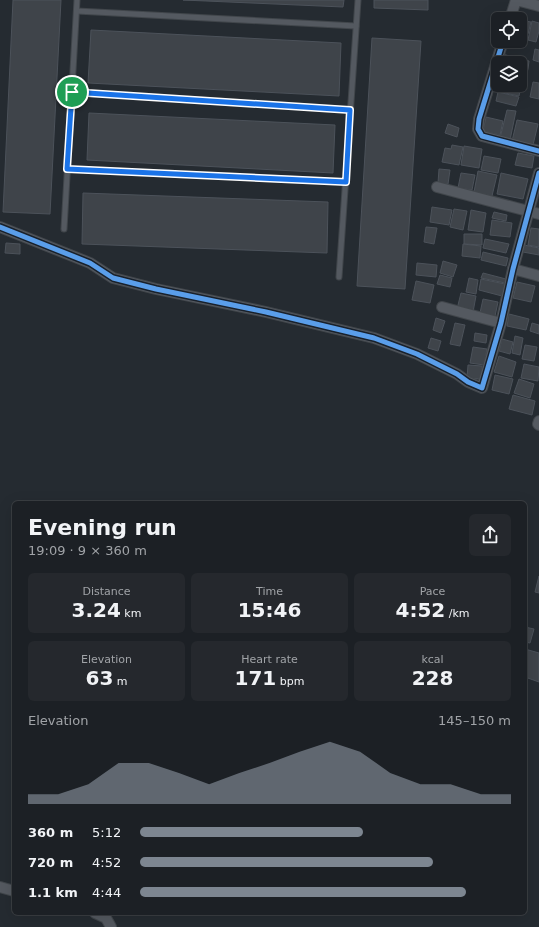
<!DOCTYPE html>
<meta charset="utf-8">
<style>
body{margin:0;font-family:"DejaVu Sans",sans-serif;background:#25282d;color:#f1f3f6;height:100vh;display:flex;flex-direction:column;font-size:15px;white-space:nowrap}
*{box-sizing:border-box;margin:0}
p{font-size:13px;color:#a0a3a7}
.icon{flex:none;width:22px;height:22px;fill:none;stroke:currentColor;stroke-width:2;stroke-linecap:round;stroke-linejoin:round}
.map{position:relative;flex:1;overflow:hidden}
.sheet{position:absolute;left:12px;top:501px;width:515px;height:414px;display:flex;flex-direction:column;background:#1c2025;border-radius:6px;box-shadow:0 4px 16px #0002,0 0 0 1px #3a3e42}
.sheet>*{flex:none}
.buttons{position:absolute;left:491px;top:12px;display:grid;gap:8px}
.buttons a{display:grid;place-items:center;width:36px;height:36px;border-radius:6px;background:#1c2025;box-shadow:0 4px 16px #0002,0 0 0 1px #3a3e42;font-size:20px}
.pin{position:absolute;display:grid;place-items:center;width:34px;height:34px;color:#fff;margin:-17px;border:2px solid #fff;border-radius:50%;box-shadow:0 1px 4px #0007}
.round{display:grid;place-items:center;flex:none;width:42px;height:42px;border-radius:6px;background:#25282d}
.summary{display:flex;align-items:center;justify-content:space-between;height:68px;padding:0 16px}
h1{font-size:22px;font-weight:700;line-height:30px}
.figures{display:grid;grid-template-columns:repeat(3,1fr);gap:6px;height:68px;padding:4px 16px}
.figures div{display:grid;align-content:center;border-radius:6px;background:#25282d;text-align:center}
.figures b{font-size:20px;font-weight:700}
.figures small{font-size:11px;font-weight:400}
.figures p{font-size:11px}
.chart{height:112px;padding:8px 16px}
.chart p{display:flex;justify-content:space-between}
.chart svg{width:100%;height:72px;margin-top:4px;fill:#7d8691;opacity:.7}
ul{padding:0 16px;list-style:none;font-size:13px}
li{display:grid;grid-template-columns:64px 48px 1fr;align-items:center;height:30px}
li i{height:10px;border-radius:5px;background:#7d8691}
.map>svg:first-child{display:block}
.building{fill:#3f444a;stroke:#4c525a}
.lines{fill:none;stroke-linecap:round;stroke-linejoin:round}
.lane-casing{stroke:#41464b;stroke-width:7}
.street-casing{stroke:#41464b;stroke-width:12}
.lane{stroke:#545960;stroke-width:5}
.street{stroke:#545960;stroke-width:10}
.cycleway-casing{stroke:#19212b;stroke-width:8}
.cycleway{stroke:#5a9eea;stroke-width:5}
.route-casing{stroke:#fff;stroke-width:8}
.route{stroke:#1a73e8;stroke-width:5}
</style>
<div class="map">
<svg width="539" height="927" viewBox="0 0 539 927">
<rect width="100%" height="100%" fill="#252b31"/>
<g class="building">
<polygon points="13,0 61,0 50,214 3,212"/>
<polygon points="183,0 344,0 343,7"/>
<polygon points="374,0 428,0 428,10 374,8"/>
<polygon points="516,18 524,19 521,34 520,33 520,19 516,19"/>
<polygon points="525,21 531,22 528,34 522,33"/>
<polygon points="532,21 539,23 539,31 536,42 528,40"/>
<polygon points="91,30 341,43 339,96 88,83"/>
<polygon points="372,38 421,41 405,289 357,286"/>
<polygon points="535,49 539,50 539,62 533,60"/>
<polygon points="502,54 529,61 528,69 520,67 520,63 506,63 501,62"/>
<polygon points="520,67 528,69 523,87 517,85 520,85"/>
<polygon points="498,75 498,85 506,85 504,92 494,89"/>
<polygon points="533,82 539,83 539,99 530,97"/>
<polygon points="507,85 513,85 521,87 519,96 505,93"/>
<polygon points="498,92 519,97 516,106 496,101"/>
<polygon points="507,110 516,111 510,140 500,138"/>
<polygon points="89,113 335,125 333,173 87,160"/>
<polygon points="486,117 503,121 500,135 483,131"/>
<polygon points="517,120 538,124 533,145 512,141"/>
<polygon points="448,124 459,128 457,137 445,133"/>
<polygon points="452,145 463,147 459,165 442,162 445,148 451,149"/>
<polygon points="464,146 482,149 479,168 461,165"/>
<polygon points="518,153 534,156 532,168 515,165"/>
<polygon points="484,156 501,159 498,173 481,170"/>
<polygon points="439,169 450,170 448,184 438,183"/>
<polygon points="478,171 497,175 492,196 474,192"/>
<polygon points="461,173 475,175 472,190 458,188"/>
<polygon points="501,173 528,179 523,199 497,194"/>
<polygon points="83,193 328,202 327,253 82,244"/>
<polygon points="432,207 452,210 449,225 430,222"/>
<polygon points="454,209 467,211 463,230 450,227"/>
<polygon points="471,210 486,213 483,232 468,230"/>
<polygon points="494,212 507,215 506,221 492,218"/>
<polygon points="492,220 512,223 510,237 490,235"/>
<polygon points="426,227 437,228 434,244 424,242"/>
<polygon points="531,228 539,229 539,247 528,245"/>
<polygon points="464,234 482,234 482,245 464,244"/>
<polygon points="485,239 509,244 506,253 483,248"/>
<polygon points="6,243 20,244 20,254 5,253"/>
<polygon points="463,244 481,246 480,258 462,256"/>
<polygon points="524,245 539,248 539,255 523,252"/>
<polygon points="483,252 508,258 506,266 481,260"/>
<polygon points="443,261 457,265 453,277 440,273"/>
<polygon points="417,263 437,265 436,277 416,275"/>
<polygon points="483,273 506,279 505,283 481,278"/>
<polygon points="440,275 452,278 450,287 437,284"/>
<polygon points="469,278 478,280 476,294 466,292"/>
<polygon points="481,279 505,284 502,296 479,290"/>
<polygon points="416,281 434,285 430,303 412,300"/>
<polygon points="517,282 535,286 531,302 513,298"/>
<polygon points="461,293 476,296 473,312 457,309"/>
<polygon points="483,299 498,302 495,316 480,313"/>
<polygon points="509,314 529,319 526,330 507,326"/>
<polygon points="436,318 445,321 441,333 433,330"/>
<polygon points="455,323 465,325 460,346 450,344"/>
<polygon points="532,323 539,325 539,334 530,331"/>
<polygon points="475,333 487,335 486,343 474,341"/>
<polygon points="515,336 523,338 520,355 512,353"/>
<polygon points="431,338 441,341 438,351 428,348"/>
<polygon points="502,339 513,342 510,354 499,351"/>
<polygon points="525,345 537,347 534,361 522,359"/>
<polygon points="473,347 487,349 484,365 470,363"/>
<polygon points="499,356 516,362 512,377 494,372"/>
<polygon points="524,364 539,367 538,381 521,378"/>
<polygon points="468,365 482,366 481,379 467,378"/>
<polygon points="495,375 513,379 509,394 492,390"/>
<polygon points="519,379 534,384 530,398 514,393"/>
<polygon points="513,395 535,401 532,415 509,409"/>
<polygon points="539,576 539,593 535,592"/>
<polygon points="525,627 534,629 530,643 525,642"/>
<polygon points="525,649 539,653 539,682 525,677"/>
</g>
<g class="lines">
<defs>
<g id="lane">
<polyline points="77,11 356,26"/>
<polyline points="72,92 350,110"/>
<polyline points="67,169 346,182"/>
<polyline points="64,229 77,0"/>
<polyline points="339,277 358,0"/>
</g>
<g id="street">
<polyline points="510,19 516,0 539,6"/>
<polyline points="503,41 479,119 478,129 482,136 539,151"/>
<polyline points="437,187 539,214"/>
<polyline points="0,227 90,263 113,278 156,289 266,312 374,338 417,354 457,374 468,382 482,388 501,323 513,269 539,173"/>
<polyline points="513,269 539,276"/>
<polyline points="442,307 501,323"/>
<polyline points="539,421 538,424 539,425"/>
<polyline points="0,887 14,891"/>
<polyline points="95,913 106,918 111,927"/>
</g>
</defs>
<use href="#lane" class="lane-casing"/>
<use href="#street" class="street-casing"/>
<use href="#lane" class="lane"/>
<use href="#street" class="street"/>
<defs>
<g id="cycleway">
<polyline points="503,41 479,119 478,129 482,136 539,151"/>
<polyline points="0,227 90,263 113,278 156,289 266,312 374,338 417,354 457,374 468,382 482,388 501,323 513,269 539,173"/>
</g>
</defs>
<use href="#cycleway" class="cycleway-casing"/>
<use href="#cycleway" class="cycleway"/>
</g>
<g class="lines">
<defs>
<polygon id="route" points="72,92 350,110 346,182 67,169"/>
</defs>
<use href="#route" class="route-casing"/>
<use href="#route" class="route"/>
</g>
</svg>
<div class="buttons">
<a><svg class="icon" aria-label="locate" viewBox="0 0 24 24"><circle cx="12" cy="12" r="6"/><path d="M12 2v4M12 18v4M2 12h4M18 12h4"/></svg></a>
<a><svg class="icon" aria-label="layers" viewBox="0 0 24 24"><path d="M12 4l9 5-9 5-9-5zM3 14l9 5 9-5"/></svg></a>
</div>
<div class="pin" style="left:72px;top:92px;background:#1e9e55"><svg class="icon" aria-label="arrive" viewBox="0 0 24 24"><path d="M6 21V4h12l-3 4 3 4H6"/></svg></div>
<section class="sheet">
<div class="summary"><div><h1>Evening run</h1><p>19:09 · 9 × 360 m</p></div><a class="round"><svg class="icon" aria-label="share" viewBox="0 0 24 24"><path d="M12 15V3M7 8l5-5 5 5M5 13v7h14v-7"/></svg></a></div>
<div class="figures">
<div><p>Distance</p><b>3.24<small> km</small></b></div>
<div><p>Time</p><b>15:46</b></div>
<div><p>Pace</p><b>4:52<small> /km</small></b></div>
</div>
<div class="figures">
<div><p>Elevation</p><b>63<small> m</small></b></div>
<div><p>Heart rate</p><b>171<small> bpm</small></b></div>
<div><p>kcal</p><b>228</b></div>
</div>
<div class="chart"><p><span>Elevation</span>145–150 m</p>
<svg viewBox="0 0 160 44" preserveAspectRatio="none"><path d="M0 44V38L10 38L20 32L30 19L40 19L50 25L60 32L70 25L80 19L90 12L100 6L110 12L120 25L130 32L140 32L150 38L160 38V44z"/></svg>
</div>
<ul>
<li><b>360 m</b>5:12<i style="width:60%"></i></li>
<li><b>720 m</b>4:52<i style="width:79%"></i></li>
<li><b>1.1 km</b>4:44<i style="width:88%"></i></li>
</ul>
</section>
</div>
